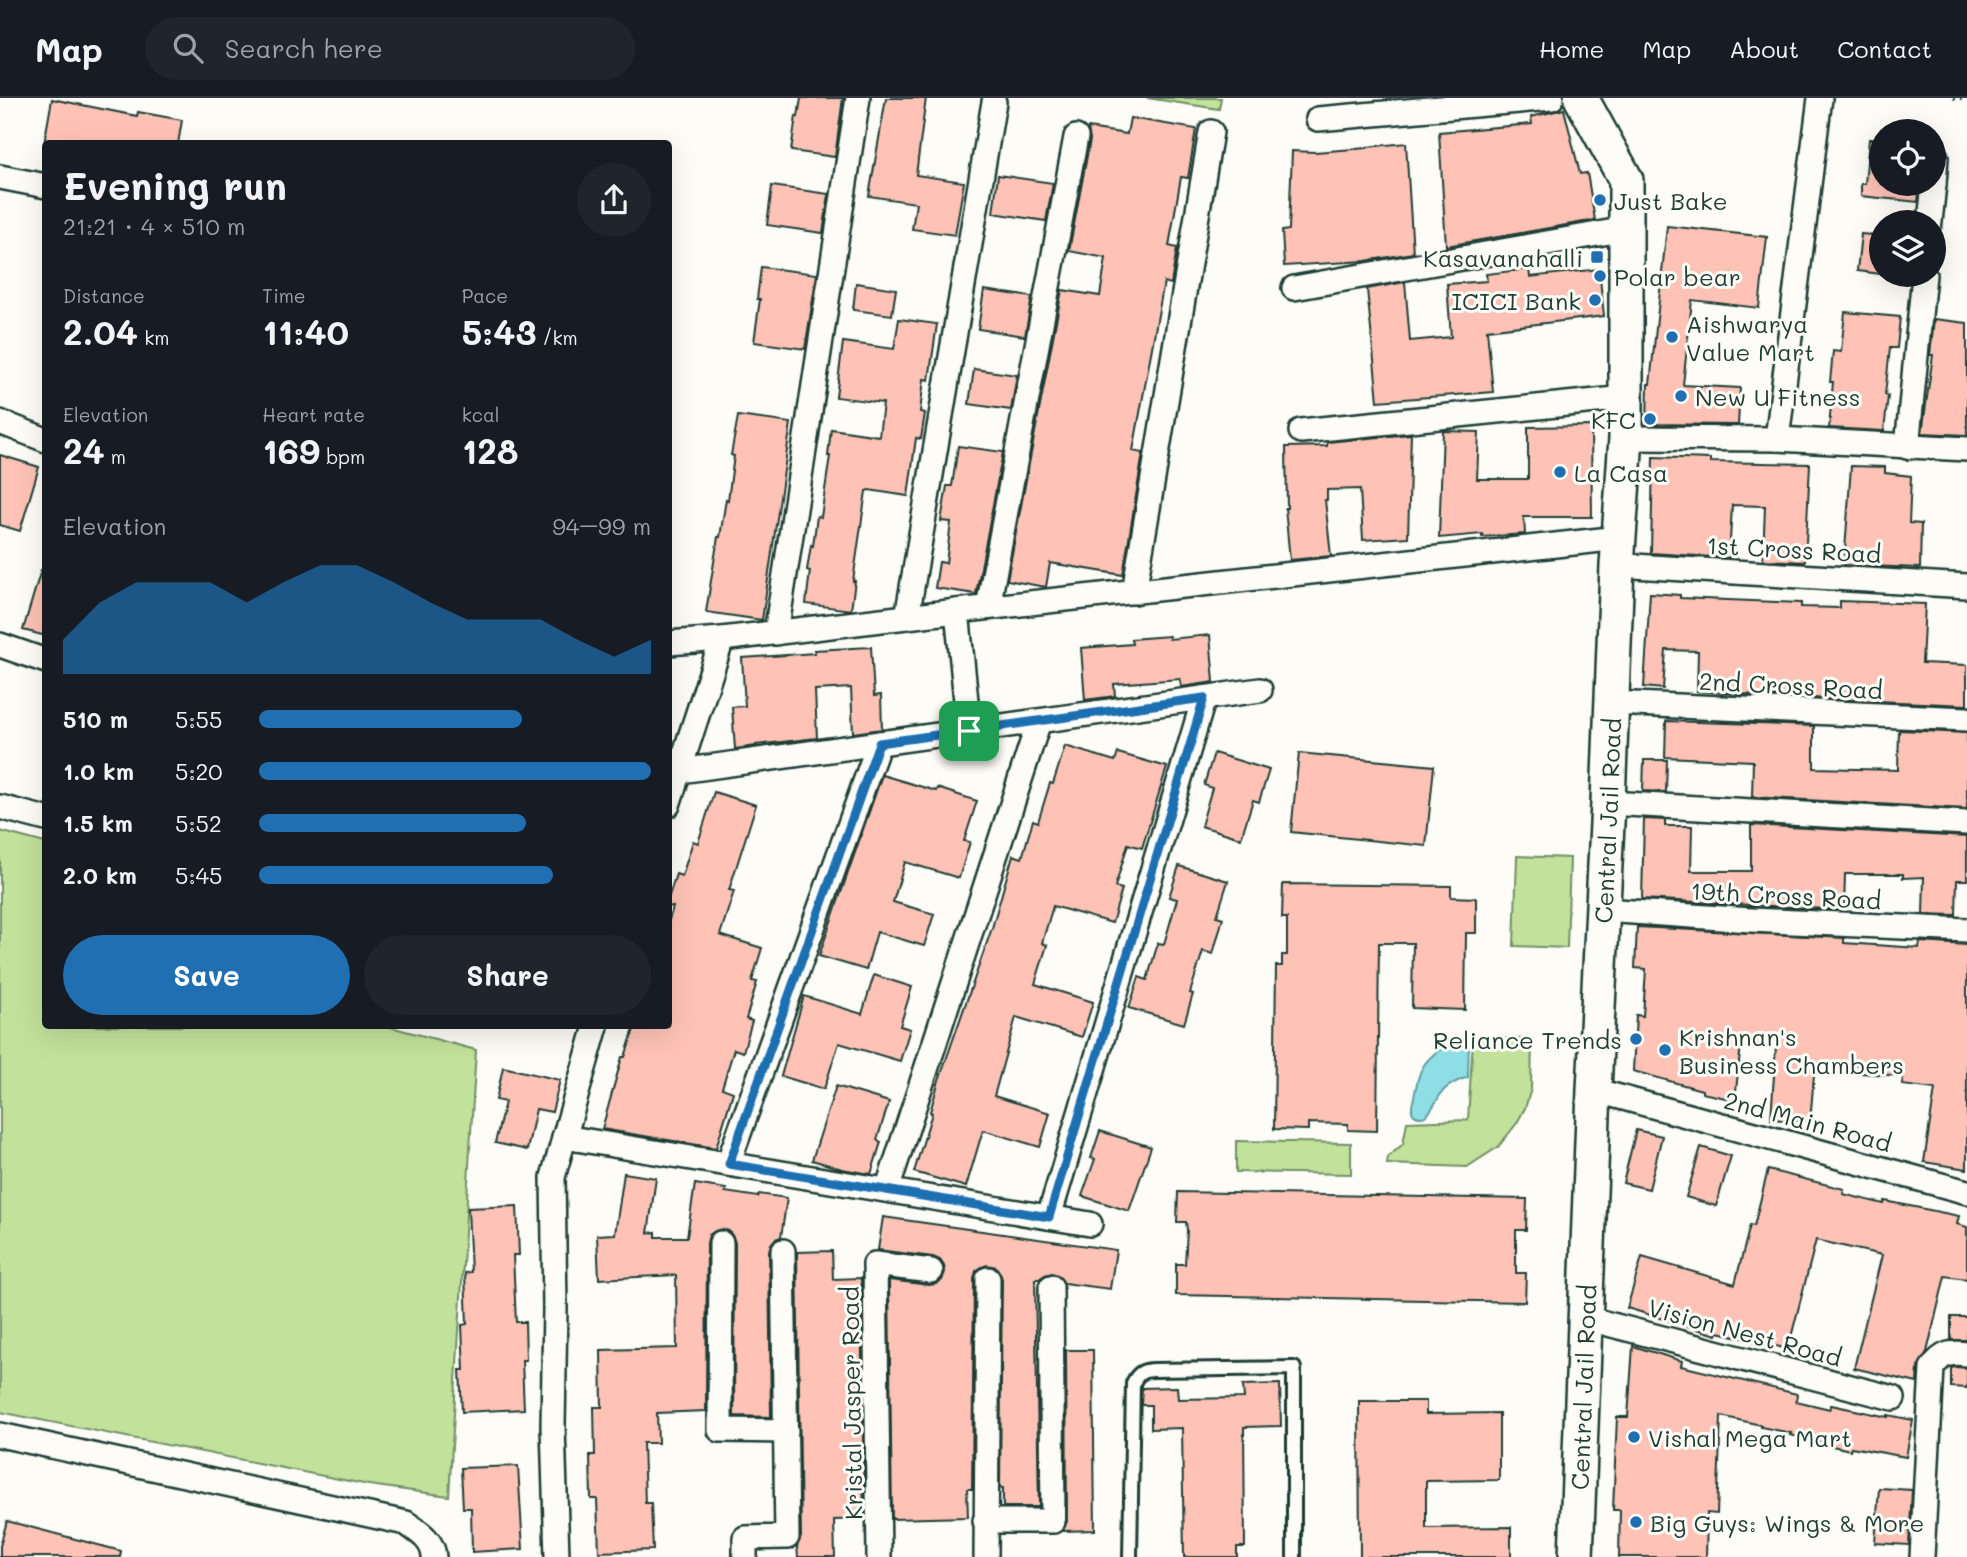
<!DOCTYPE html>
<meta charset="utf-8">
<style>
body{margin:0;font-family:Mali,sans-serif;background:#20242c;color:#f1f3f6;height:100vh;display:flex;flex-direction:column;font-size:26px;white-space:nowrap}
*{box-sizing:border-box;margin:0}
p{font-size:23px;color:#9ea1a6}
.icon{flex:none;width:38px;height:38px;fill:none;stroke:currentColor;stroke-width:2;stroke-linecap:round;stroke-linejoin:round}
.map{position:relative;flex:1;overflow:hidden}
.panel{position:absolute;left:42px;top:42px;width:630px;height:889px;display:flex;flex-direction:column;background:#171b24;border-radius:7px;box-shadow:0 7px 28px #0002}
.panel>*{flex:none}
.controls{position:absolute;left:1869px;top:21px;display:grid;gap:14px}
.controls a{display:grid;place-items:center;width:77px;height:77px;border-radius:50%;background:#171b24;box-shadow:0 7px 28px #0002;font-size:35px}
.pin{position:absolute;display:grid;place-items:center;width:60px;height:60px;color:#fff;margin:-30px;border-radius:14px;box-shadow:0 4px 10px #0006}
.round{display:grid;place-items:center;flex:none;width:74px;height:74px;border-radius:37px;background:#20242c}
.head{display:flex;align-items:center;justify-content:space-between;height:119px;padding:0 21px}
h1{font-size:38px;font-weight:700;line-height:52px}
.stats{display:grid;grid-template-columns:repeat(3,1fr);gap:10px;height:119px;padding:7px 21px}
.stats div{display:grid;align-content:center}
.stats b{font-size:35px;font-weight:700}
.stats small{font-size:19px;font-weight:400}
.stats p{font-size:19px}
.chart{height:196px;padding:14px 21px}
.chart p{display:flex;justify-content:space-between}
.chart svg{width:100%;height:126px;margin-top:7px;fill:#1f6fb2;opacity:.7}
.action{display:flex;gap:14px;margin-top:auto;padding:14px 21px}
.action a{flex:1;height:80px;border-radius:42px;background:#1f6fb2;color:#fff;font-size:28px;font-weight:700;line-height:80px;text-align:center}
.action a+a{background:#20242c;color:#f1f3f6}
ul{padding:0 21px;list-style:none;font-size:23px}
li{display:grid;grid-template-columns:112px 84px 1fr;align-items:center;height:52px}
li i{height:18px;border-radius:9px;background:#1f6fb2}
header{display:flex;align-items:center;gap:42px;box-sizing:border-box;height:98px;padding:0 35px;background:#171b24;border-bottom:2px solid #363941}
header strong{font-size:33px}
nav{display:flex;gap:38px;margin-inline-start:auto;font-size:24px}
.search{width:490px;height:63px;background:#20242c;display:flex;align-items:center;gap:18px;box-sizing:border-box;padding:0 24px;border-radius:38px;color:#9ea1a6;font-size:26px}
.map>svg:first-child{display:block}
.green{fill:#c2e19a;stroke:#708f67;stroke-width:2}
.water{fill:#8ddee5;stroke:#619e9e;stroke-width:2}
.building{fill:#fec3b6;stroke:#1f3d34;stroke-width:2}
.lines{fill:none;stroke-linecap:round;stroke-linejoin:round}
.service-casing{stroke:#1f3d34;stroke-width:18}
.minor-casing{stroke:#1f3d34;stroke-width:28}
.secondary-casing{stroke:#1f3d34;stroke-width:38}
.path{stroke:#1f3d34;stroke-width:3.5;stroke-dasharray:2 5;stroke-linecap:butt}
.service{stroke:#fdfcf7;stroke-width:12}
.minor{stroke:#fdfcf7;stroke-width:23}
.secondary{stroke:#fdfcf7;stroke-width:33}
.route-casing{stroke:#fff;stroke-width:14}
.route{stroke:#1f6fb2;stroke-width:9}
.poi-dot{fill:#1f6fb2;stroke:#fdfcf7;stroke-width:2.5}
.labels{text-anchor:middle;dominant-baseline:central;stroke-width:6;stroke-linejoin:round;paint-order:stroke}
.poi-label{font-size:24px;fill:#1f3d34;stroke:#fdfcf7;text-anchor:start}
.street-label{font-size:24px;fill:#1f3d34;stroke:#fdfcf7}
</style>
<header>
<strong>Map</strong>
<div class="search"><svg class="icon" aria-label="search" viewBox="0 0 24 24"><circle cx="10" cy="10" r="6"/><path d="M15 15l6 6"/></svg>Search here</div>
<nav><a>Home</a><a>Map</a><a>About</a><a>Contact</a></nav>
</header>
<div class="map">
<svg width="1967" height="1459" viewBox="0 0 1967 1459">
<rect width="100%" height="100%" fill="#fdfcf7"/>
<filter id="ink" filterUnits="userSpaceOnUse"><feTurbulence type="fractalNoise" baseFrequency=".0143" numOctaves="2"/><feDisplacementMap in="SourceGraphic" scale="14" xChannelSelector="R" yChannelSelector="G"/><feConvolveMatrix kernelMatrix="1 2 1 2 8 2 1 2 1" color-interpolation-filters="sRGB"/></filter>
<g filter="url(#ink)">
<g class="green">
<polygon points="1147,0 1221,0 1219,11"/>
<polygon points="0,733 45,745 46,928 387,928 476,952 449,1398 369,1387 0,1314"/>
<polygon points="1517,758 1570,760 1567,850 1514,848"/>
<polygon points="1473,940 1532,941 1531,991 1525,1010 1517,1025 1498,1049 1467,1069 1387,1066 1388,1059 1403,1046 1407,1024 1468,1022"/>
<polygon points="1236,1043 1351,1045 1351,1076 1236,1074"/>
</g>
<path class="water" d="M1469,943L1468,979C1459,982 1452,985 1445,991C1437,998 1431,1019 1421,1019C1408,1019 1412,1007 1414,999C1418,981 1418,970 1434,956C1444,947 1456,945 1469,943Z"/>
<g class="building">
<polygon points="801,0 843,0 835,59 791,53 796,18 798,19"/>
<polygon points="886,0 926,0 916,77 964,84 955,137 912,131 916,105 869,98"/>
<polygon points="52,1 137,18 138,14 182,22 178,46 44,46"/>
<polygon points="1564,11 1580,76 1587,75 1595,122 1446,148 1439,34 1532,26 1531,19"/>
<polygon points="1130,20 1196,31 1188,80 1181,79 1169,148 1177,150 1171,186 1164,184 1133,353 1143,355 1123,477 1050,465 1046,489 1007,482 1062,192 1100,198 1106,160 1069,153 1090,42 1088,30 1127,36"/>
<polygon points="1869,41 1881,41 1881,86 1920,86 1918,104 1861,98 1861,86 1865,86"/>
<polygon points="1406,45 1413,155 1365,163 1284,168 1282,133 1289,132 1292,53 1315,54 1367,50 1367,49"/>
<polygon points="998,77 1053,85 1046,123 993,115"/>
<polygon points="772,88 829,96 823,135 767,127"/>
<polygon points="1667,128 1767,139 1759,210 1692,202 1683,287 1740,290 1738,327 1647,326 1648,286 1650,286"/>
<polygon points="1861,136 1881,138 1881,176 1857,173"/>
<polygon points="761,169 817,176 805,251 754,244 760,201 757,201"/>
<polygon points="1529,171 1530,179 1599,171 1604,218 1487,232 1493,294 1378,303 1367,191 1405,184 1410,243 1451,239 1447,186 1487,183 1486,176"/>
<polygon points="856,185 896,191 892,217 853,212"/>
<polygon points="984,192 1032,199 1025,238 978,231"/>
<polygon points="1845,214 1900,219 1897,250 1890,250 1885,297 1888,298 1884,333 1829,330 1833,284 1830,284 1833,253 1841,254"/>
<polygon points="899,221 937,226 929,282 924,281 920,314 925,315 921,341 916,340 908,398 869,392 866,393 853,483 855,483 851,512 806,506 810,473 807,472 811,447 813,448 817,418 821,419 830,358 828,358 831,331 879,338 883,305 836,299 843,244 894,251"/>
<polygon points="1934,221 1967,225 1967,337 1922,335 1933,257 1930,257"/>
<polygon points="974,271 1017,277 1011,312 969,306"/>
<polygon points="738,318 791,325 762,522 706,514 718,439 720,439 726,401 728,402 734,358 731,357"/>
<polygon points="1591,328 1592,419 1524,419 1525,436 1482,439 1482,436 1439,440 1443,333 1479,334 1477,381 1528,381 1528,329"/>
<polygon points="1411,336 1408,439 1363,442 1360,391 1327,392 1327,402 1325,402 1331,458 1290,462 1285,410 1287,410 1286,349 1327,348 1327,344"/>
<polygon points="958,348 1003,354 976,496 935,490 939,464 946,465 951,424 941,423 947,388 952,388"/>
<polygon points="0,357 39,369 20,433 0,427"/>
<polygon points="1653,359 1710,361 1710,364 1810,366 1805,464 1763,462 1765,408 1732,407 1729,460 1651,455"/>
<polygon points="1851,368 1885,369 1885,375 1911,378 1909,425 1921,426 1920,470 1844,467"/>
<polygon points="41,472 46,473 46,538 23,532"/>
<polygon points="1650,495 1680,497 1680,500 1801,505 1801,509 1840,510 1840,503 1925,506 1922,565 1967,567 1967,607 1787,599 1697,593 1698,553 1666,552 1663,591 1644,589"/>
<polygon points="1210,537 1214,584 1181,589 1180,581 1114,586 1115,598 1085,602 1081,550 1132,546 1131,541 1169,538 1169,541"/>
<polygon points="871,549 874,598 881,597 882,631 853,635 851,590 815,592 817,640 756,647 756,648 735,651 732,609 745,608 742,560 815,555 814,552"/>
<polygon points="1666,623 1814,628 1814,670 1898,672 1899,632 1967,635 1967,711 1752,699 1753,663 1665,659"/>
<polygon points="1065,648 1115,663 1118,655 1167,669 1142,750 1128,746 1115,789 1122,791 1112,825 1053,808 1042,845 1047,847 1035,886 1093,904 1082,939 1016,919 994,998 1050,1015 1040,1049 983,1032 966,1089 914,1074 932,1015 930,1014 939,982 992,830 1013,757 1022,760 1033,722 1038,724 1050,685 1053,686"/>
<polygon points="1214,655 1269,672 1259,704 1253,702 1241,740 1201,728 1212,690 1204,687"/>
<polygon points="1299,655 1434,668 1426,748 1291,734"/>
<polygon points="1644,662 1667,662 1666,694 1643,693"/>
<polygon points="882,677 936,693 937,690 977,703 964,743 970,744 959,780 905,764 893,804 934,816 924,848 877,834 866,872 819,858"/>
<polygon points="714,694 756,707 729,792 734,793 720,837 762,850 752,883 757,884 746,921 752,923 743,954 734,951 722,990 733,994 716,1050 602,1031 622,959 625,959 635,928 668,928 668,825 673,809 668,808 668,801 676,776 682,778 693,743 698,745"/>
<polygon points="1644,721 1665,722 1665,728 1692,728 1691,773 1751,773 1751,727 1967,739 1967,782 1957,782 1956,817 1923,816 1924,779 1903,780 1903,776 1845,776 1844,812 1642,801"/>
<polygon points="1179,768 1228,783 1217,818 1223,820 1213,856 1203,853 1190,895 1193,896 1184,926 1129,910 1139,879 1147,882 1158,845 1164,846 1177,801 1169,799"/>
<polygon points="1283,786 1451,788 1451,799 1476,800 1476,835 1466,835 1465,912 1412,910 1413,845 1379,845 1377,1033 1348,1032 1348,1026 1308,1025 1308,1032 1274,1031 1276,868 1282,868 1282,857 1287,857 1287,820 1282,820"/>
<polygon points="1637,829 1844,840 1844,845 1919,850 1920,844 1967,847 1967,1071 1924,1064 1935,991 1902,987 1903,978 1861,975 1862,967 1815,965 1810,1024 1771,1021 1776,948 1741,946 1735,1002 1702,995 1702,992 1633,973 1636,917 1643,918 1646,871 1635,870"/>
<polygon points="874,877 912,889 900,928 910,931 900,963 839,945 824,991 781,978 804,898 862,916"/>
<polygon points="503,969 560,982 552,1014 536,1011 527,1052 495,1045 505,1004 496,1002"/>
<polygon points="836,988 889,1004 877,1042 881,1044 871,1076 842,1071 812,1062"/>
<polygon points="1636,1032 1662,1038 1649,1091 1623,1085"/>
<polygon points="1100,1033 1151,1049 1129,1113 1082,1098 1095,1061 1091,1060"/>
<polygon points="1701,1049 1731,1058 1716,1108 1686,1099"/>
<polygon points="1768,1072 1844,1091 1843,1096 1884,1106 1885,1103 1959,1118 1957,1126 1967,1129 1967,1181 1945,1178 1927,1254 1918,1269 1917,1285 1854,1270 1882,1157 1816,1142 1788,1251 1718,1234 1717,1237 1627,1210 1642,1159 1735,1186 1750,1127 1754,1128"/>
<polygon points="624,1075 656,1080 648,1135 656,1134 656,1139 687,1139 695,1086 726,1091 725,1094 758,1099 759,1096 787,1100 781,1139 775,1141 771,1146 769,1153 771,1319 734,1318 735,1145 733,1139 729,1133 722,1131 715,1133 709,1137 707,1145 706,1313 657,1315 658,1345 643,1345 645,1405 651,1405 653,1452 599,1454 597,1401 591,1401 590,1357 595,1357 594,1309 602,1309 601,1252 677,1250 676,1177 599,1181 597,1137 615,1136"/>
<polygon points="1178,1094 1527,1101 1526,1132 1516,1132 1516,1175 1526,1175 1525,1204 1176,1197 1176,1166 1185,1166 1187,1132 1186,1124 1177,1124"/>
<polygon points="517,1108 519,1157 513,1157 516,1224 525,1224 526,1262 522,1262 524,1311 462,1314 460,1272 464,1272 462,1227 467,1226 465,1175 471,1174 468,1110"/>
<polygon points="883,1119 1116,1152 1110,1191 1064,1185 1058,1177 1052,1175 1045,1177 1039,1181 1035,1181 1039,1409 1003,1409 1003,1390 1000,1390 1002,1181 1000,1175 996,1169 987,1167 982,1169 976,1173 974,1181 972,1391 967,1391 968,1419 892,1421 889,1182 929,1187 936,1186 942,1182 945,1174 944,1168 940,1162 933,1159 878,1152"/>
<polygon points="832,1153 833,1181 861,1180 864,1421 834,1422 835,1459 798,1459 797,1448 801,1439 797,1154"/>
<rect x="1951" y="1219" width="16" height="23"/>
<polygon points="1633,1248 1682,1263 1681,1268 1797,1296 1796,1303 1830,1311 1831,1307 1888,1319 1888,1317 1913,1322 1906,1359 1851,1349 1850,1352 1823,1346 1823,1344 1790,1337 1791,1335 1761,1329 1761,1327 1721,1318 1717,1416 1707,1415 1706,1459 1619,1459 1620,1412 1613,1412 1617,1319 1628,1319"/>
<polygon points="1066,1252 1093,1252 1095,1432 1063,1433 1067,1423"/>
<polygon points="1956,1269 1967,1270 1967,1290 1951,1289 1951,1270"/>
<polygon points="1280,1286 1281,1328 1244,1329 1245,1449 1237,1449 1237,1459 1184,1459 1182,1330 1151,1331 1151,1307 1141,1307 1142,1290 1177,1289 1178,1301 1244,1300 1243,1287"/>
<polygon points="1359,1303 1426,1303 1426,1316 1499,1315 1499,1382 1426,1383 1426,1430 1511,1429 1511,1459 1360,1459"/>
<polygon points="518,1368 523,1451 472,1454 471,1410 463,1410 461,1370"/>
<polygon points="1879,1390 1912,1392 1909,1447 1875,1445"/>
<polygon points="7,1423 121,1453 120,1459 0,1459 0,1448"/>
</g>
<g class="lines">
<defs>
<path id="service" d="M1130,1459L1133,1285C1138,1275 1143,1272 1154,1272L1294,1270V1459"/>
<g id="minor">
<polyline points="1318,21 1552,0"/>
<polyline points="0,79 46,88"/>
<polyline points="1934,86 1936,59"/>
<polyline points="1930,124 1934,86"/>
<polyline points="1294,190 1626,131"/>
<polyline points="0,324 46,342"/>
<polyline points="1301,333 1626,300"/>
<polyline points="1626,340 1777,341 1967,351"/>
<polyline points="1777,341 1820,0"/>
<polyline points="1907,349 1924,177"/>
<polyline points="1617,467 1967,488"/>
<polyline points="1134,494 1211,34"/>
<polyline points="988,509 1076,39"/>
<polyline points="957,513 969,633"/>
<polyline points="907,519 994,4"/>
<polyline points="776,535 858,0"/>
<polyline points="668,545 722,541 957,513 1619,440"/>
<polyline points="0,547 46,563"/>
<polyline points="1612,605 1967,621"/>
<polyline points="680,673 1260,592"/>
<polyline points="1608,705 1967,725"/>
<polyline points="668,707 722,541"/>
<polyline points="0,709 46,721"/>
<polyline points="1603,812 1751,822 1967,832"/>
<polyline points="1594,992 1967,1094"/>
<polyline points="564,1039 1090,1126"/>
<polyline points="728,1066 879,645"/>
<polyline points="887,1092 1039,623"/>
<polyline points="1049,1119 1204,600"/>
<polyline points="721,1145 720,1332 786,1333"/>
<polyline points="1585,1220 1893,1300"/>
<path d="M0,1337L406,1425C419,1434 433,1442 434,1459"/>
<polyline points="985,1423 1053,1423 1051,1189"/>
<polyline points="557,1459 553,1328 555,1210 553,1079 596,928"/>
<polyline points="745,1459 745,1440 787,1439 783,1153"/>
<polyline points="879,1459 875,1166 931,1173"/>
<polyline points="986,1459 988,1181"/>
<path d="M1922,1459L1932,1270C1942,1255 1950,1254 1967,1256"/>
</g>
<g id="secondary">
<path id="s1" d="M1576,1459L1594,992L1608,705L1617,467L1626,340V82L1581,0"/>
</g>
</defs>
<use href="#service" class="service-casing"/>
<use href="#minor" class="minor-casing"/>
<use href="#secondary" class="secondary-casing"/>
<polyline class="path" points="1953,0 1967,1"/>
<use href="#service" class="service"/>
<use href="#minor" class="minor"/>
<use href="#secondary" class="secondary"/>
</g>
</g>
<g class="lines" filter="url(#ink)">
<defs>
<polygon id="route" points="1204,600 1049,1119 729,1066 879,645"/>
</defs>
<use href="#route" class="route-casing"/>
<use href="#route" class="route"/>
</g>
<g class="poi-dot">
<circle cx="1600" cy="102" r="7"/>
<rect x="1590" y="152" width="14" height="14" rx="3.5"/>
<circle cx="1600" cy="178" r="7"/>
<circle cx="1595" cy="202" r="7"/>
<circle cx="1672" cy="239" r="7"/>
<circle cx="1681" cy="298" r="7"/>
<circle cx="1650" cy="321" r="7"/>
<circle cx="1560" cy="374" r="7"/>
<circle cx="1636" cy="941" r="7"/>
<circle cx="1665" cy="952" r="7"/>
<circle cx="1634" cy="1339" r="7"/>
<circle cx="1636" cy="1424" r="7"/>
</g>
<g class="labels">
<g class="poi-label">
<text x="1614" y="102">Just Bake</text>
<text x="1583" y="159" text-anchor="end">Kasavanahalli</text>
<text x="1614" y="178">Polar bear</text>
<text x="1581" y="202" text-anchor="end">ICICI Bank</text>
<text x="1686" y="225">Aishwarya<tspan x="1686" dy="28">Value Mart</tspan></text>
<text x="1695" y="298">New U Fitness</text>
<text x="1636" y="321" text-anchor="end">KFC</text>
<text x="1574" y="374">La Casa</text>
<text x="1679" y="938">Krishnan's<tspan x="1679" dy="28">Business Chambers</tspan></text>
<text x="1622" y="941" text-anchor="end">Reliance Trends</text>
<text x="1648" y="1339">Vishal Mega Mart</text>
<text x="1650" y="1424">Big Guys: Wings &amp; More</text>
</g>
<g class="street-label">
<text transform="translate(1794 451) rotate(3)">1st Cross Road</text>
<text transform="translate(1791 587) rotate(3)">2nd Cross Road</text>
<text stroke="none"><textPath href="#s1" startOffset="737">Central Jail Road</textPath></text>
<text transform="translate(1786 797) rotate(3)">19th Cross Road</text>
<text transform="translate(1808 1023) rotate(15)">2nd Main Road</text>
<text transform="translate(1745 1234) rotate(15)">Vision Nest Road</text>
<text stroke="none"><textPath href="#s1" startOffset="170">Central Jail Road</textPath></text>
<text transform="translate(851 1305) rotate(-91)">Kristal Jasper Road</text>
</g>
</g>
</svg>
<div class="controls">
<a><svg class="icon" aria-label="locate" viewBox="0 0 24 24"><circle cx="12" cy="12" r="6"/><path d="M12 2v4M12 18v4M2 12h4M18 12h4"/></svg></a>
<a><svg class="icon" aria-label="layers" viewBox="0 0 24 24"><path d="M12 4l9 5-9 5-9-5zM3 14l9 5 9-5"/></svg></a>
</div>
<div class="pin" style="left:969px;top:633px;background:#1e9e55"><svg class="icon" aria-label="arrive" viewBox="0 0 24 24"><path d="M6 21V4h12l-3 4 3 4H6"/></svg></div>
<section class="panel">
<div class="head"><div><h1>Evening run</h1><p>21:21 · 4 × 510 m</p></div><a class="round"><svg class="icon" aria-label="share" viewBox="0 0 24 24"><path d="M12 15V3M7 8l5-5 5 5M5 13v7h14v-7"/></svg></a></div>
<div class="stats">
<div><p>Distance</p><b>2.04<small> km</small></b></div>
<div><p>Time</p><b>11:40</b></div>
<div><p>Pace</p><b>5:43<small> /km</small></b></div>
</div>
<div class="stats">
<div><p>Elevation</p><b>24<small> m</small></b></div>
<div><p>Heart rate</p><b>169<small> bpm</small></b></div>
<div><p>kcal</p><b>128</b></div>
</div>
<div class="chart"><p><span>Elevation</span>94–99 m</p>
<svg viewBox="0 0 160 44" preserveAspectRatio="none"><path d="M0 44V32L10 19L20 12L30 12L40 12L50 19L60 12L70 6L80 6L90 12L100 19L110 25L120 25L130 25L140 32L150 38L160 32V44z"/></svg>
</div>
<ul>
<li><b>510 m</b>5:55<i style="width:67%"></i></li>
<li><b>1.0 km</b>5:20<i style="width:100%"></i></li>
<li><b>1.5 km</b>5:52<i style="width:68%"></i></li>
<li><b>2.0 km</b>5:45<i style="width:75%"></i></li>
</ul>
<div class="action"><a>Save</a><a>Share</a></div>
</section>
</div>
